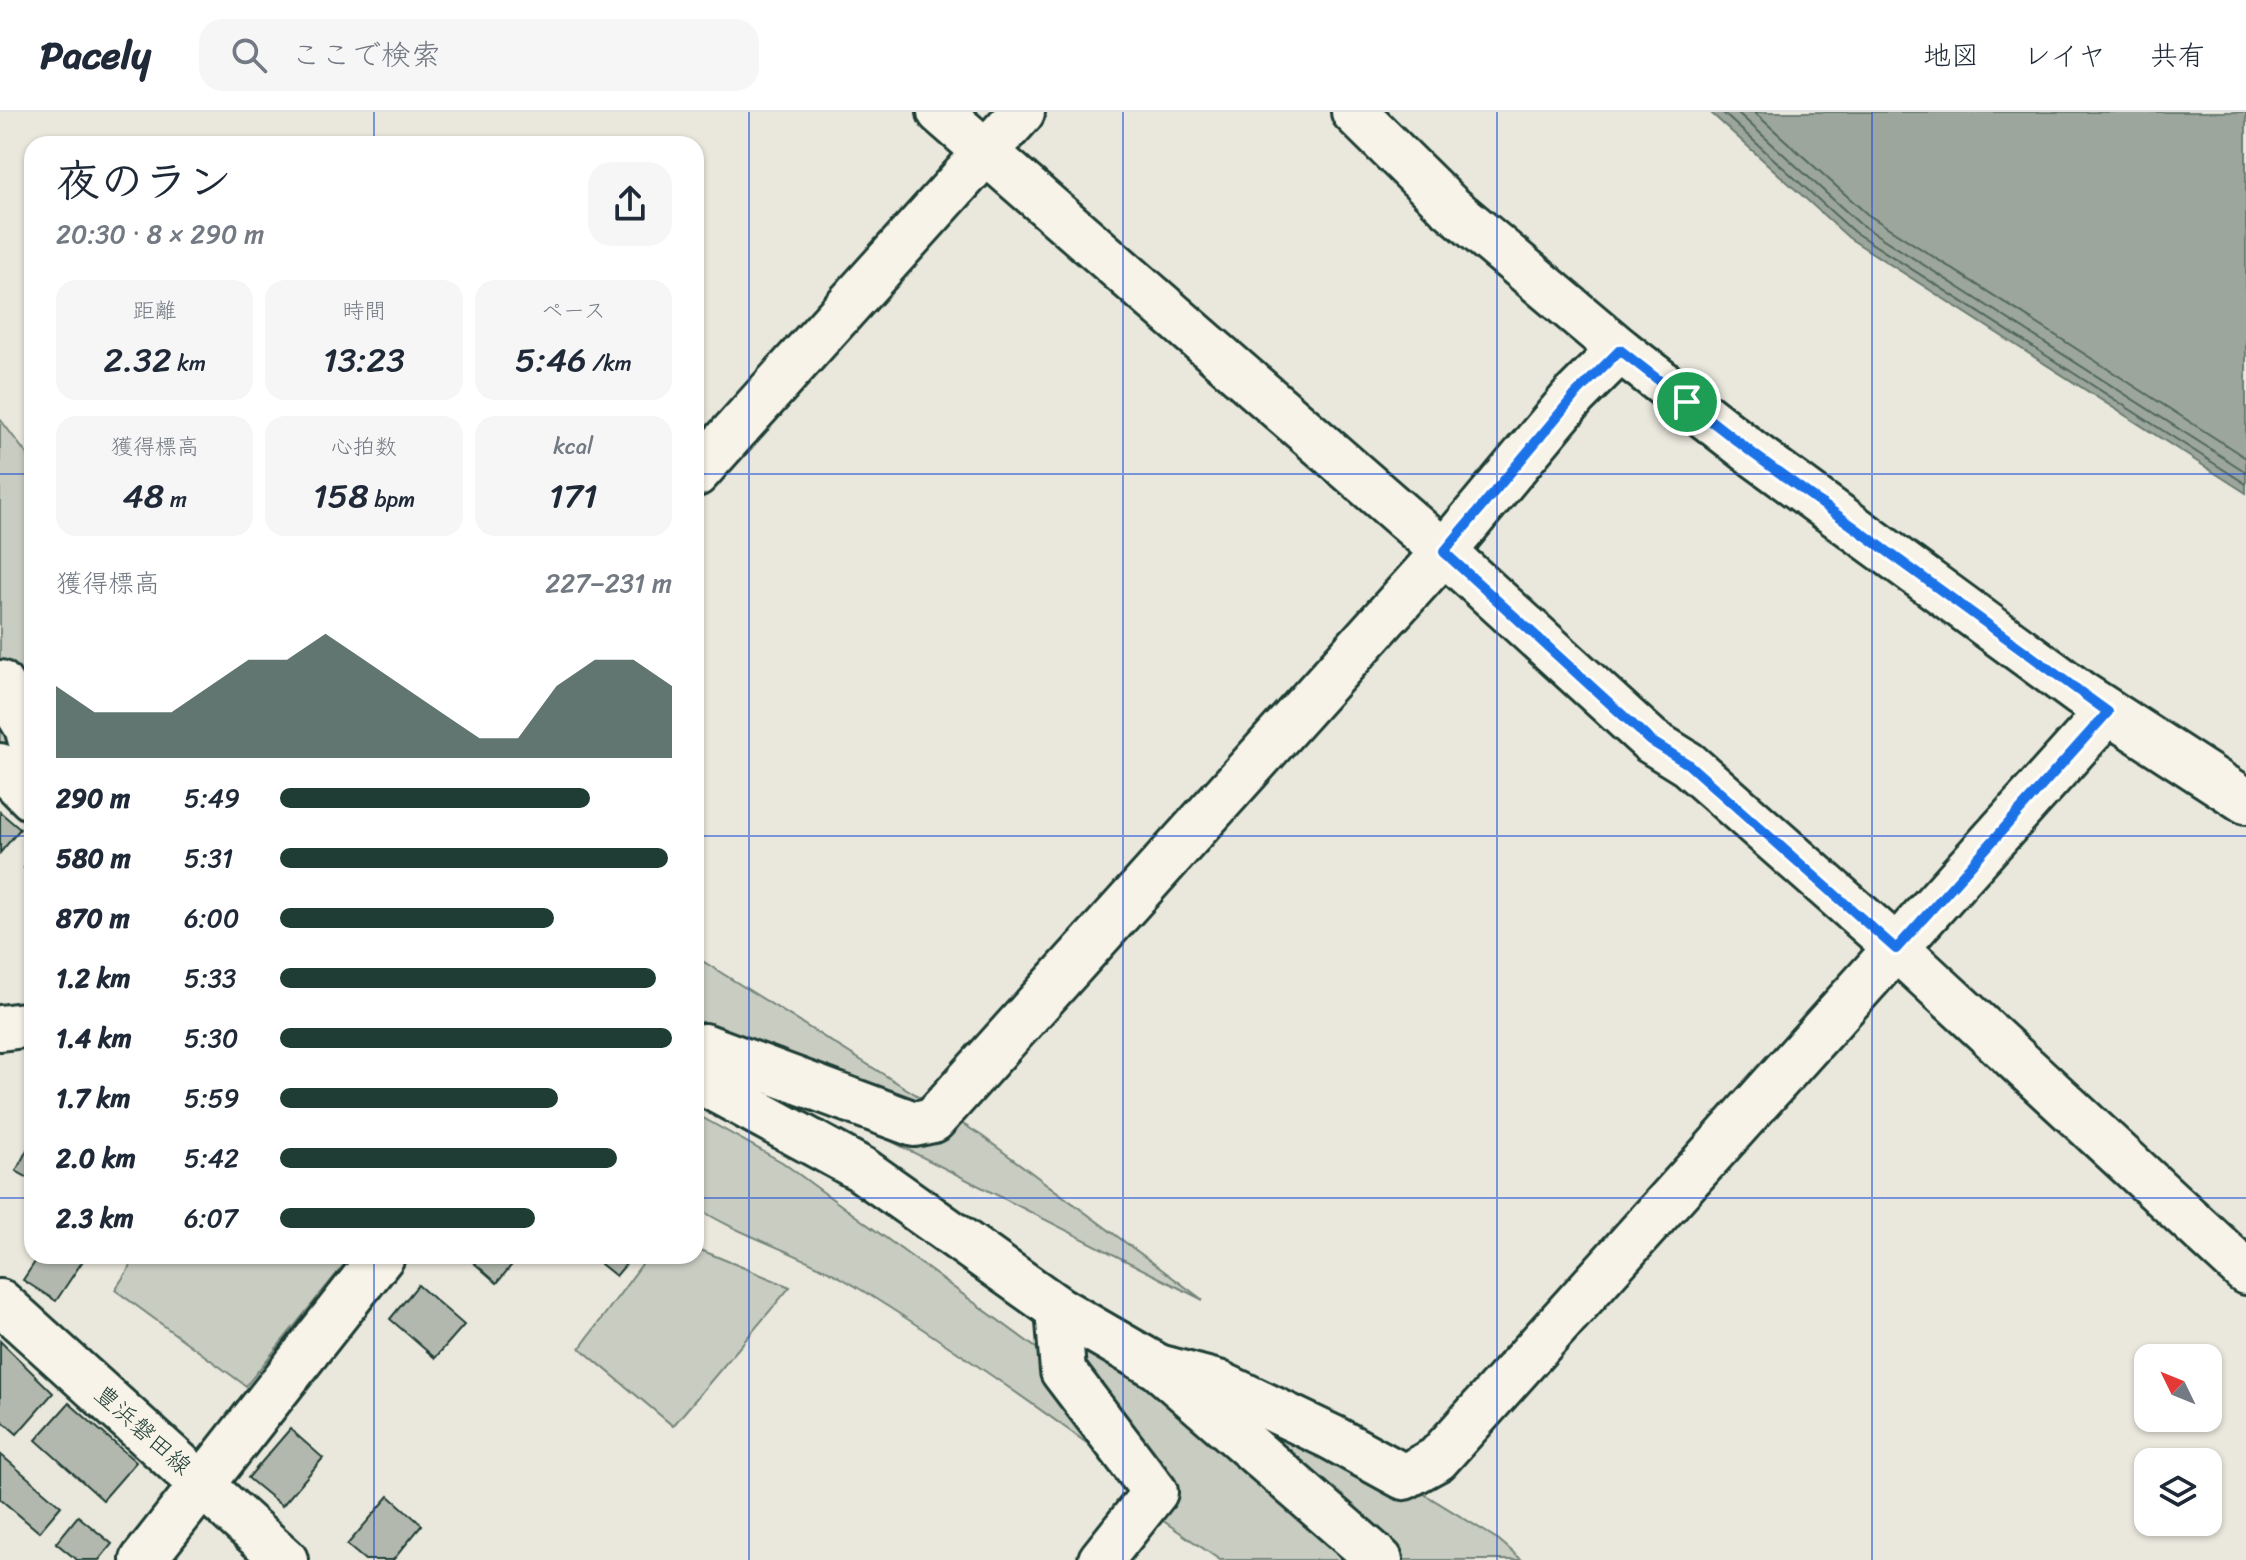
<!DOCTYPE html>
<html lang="ja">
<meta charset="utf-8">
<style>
body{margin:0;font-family:Sriracha,"Klee One",sans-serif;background:#f6f6f7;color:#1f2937;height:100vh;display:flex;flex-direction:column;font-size:30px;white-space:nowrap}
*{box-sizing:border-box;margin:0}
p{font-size:26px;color:#747a83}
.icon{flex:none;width:44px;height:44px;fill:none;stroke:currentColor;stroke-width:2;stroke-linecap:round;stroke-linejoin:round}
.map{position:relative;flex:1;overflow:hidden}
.side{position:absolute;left:24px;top:24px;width:680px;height:1128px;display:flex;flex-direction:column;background:#fff;border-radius:24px;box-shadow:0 2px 6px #0004}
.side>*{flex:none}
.needle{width:52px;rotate:313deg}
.controls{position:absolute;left:2134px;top:1232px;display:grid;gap:16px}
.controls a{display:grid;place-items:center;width:88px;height:88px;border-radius:16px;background:#fff;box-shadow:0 2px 6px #0004;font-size:40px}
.pin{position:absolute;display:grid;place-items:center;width:68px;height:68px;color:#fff;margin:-34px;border:4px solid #fff;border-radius:50%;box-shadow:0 2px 8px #0007}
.round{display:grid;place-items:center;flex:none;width:84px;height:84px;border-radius:24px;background:#f6f6f7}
.head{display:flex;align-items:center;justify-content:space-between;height:136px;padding:0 32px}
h1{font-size:44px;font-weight:600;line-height:60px}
.figures{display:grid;grid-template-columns:repeat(3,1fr);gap:12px;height:136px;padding:8px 32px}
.figures div{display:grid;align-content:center;border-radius:20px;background:#f6f6f7;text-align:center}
.figures b{font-size:34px;font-weight:600}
.figures small{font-size:22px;font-weight:400}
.figures p{font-size:22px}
.chart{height:224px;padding:16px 32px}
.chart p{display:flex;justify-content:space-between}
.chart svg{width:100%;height:144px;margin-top:8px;fill:#1f3d34;opacity:.7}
ul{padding:0 32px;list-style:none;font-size:26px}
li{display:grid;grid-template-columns:128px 96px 1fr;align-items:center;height:60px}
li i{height:20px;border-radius:10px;background:#1f3d34}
header{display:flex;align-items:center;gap:48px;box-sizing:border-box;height:112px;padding:0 40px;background:#fff;border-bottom:2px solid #e0e1e3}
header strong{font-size:38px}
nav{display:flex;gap:44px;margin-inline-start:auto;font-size:28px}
.search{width:560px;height:72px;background:#f6f6f7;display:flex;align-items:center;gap:20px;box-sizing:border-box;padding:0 28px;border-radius:24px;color:#747a83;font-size:30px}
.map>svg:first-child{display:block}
.green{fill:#c8ccc1;stroke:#74847a;stroke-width:2}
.water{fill:#9ca69c;stroke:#6a7c72;stroke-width:2}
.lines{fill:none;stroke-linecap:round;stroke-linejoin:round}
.shore{stroke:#51675e;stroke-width:2}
.building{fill:#b2b8ae;stroke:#1f3d34;stroke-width:2}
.minor-casing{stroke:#1f3d34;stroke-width:50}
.tertiary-casing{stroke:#1f3d34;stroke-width:50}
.secondary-casing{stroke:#1f3d34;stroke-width:50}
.minor{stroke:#f7f3e8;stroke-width:44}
.tertiary{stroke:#f7f3e8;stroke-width:44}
.secondary{stroke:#f7f3e8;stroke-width:44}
.route-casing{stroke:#fff;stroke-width:16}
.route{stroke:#1a73e8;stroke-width:10}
.grid{fill:none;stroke:#1d4ed8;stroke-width:2;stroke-opacity:0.55}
.labels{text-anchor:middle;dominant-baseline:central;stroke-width:6;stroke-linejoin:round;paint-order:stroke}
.street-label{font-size:24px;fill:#1f3d34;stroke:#f7f3e8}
</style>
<header>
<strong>Pacely</strong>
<div class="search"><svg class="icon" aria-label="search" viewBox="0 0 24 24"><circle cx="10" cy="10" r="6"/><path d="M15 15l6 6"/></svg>ここで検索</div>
<nav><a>地図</a><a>レイヤ</a><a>共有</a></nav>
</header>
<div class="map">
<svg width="2246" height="1448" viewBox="0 0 2246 1448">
<rect width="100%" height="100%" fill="#eae8dd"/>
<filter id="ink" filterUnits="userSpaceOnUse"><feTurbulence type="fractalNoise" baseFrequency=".0125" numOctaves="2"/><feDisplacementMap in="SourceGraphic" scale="16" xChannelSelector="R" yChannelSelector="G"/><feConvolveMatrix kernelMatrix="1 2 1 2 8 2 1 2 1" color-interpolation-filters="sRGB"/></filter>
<g filter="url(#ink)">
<g class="green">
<polygon points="0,307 32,349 32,686 0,654"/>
<polygon points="696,845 982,1024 1203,1188 704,934 696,937"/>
<path d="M696,1002L782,1050L1047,1244L1099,1340C1018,1281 936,1223 850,1171C801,1141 744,1126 696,1095Z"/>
<polygon points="696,1136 790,1175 673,1314 580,1236 648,1144 696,1144"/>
<polygon points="137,1144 351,1144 246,1274 115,1178"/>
<polygon points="1040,1219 1331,1325 1499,1428 1522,1448 1220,1448 1143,1395"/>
</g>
<polygon class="water" points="1710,0 2246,0 2246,381 1849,126"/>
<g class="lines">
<g class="shore">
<polyline points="1722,0 1854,120 2246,372"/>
<polyline points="1737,0 1860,112 2246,360"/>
<polyline points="1754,0 1867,102 2246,346"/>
</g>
</g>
<g class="building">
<polygon points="0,700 20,717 0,741"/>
<polygon points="32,747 32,763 24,756"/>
<polygon points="32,1028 32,1068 16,1059"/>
<polygon points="39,1144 79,1144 84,1147 56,1189 23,1168"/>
<polygon points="466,1144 519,1144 497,1171"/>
<polygon points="591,1144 633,1144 616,1164"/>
<polygon points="418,1173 464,1213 435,1246 390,1207"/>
<polygon points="0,1229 53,1281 17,1322 0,1307"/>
<polygon points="69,1291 136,1350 103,1388 36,1328"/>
<polygon points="290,1317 323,1346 282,1394 248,1366"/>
<polygon points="0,1342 61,1394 39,1420 0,1387"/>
<polygon points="389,1384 422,1413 393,1448 365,1448 347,1433"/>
<polygon points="78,1404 112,1432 99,1448 77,1448 56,1431"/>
</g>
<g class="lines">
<defs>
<g id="minor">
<polyline points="940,0 1444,440 1651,629 1688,652 1883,824 2246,1160"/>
<polyline points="1354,0 1448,93 1620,238 1755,343 2081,582 2246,689"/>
<polyline points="696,362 1022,0"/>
<polyline points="0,571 27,615 32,633"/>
<polyline points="0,654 32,686"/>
<polyline points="696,937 704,934 914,1012 933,1008 1444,440 1575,283 1620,238"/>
<polyline points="696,967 861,1057 1058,1197 1158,1255 1380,1448"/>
<polyline points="1058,1197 1063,1259 1155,1380 1101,1448"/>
<polyline points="1158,1255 1218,1271 1331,1325 1404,1365 1437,1347 2108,600"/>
<polyline points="143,1448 382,1144"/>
</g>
<polyline id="tertiary" points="0,916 32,912"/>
<polyline id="secondary" points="0,1190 285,1448"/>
</defs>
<use href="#minor" class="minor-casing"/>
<use href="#tertiary" class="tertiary-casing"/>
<use href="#secondary" class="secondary-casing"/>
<use href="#minor" class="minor"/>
<use href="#tertiary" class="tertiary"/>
<use href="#secondary" class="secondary"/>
</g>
</g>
<g class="lines" filter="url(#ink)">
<defs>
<polygon id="route" points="1620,238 1755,343 2108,600 1896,837 1688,652 1651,629 1444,440 1575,283"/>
</defs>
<use href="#route" class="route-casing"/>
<use href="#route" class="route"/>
</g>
<path class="grid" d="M374,0V32M749,0V1448M1123,0V1448M1497,0V1448M1872,0V1448M0,362H32M696,362H2246M0,724H32M696,724H2246M0,1086H32M696,1086H2246M374,1144V1448"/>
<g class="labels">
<g class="street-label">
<text transform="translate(143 1318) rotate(42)">豊浜磐田線</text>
</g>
</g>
</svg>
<div class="controls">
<a><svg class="needle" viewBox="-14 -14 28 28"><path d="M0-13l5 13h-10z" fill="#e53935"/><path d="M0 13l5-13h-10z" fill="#747a83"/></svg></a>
<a><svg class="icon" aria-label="layers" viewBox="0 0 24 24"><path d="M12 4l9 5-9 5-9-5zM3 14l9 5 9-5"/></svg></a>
</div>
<div class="pin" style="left:1687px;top:290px;background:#1e9e55"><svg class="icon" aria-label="arrive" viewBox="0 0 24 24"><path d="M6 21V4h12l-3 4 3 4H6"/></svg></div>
<section class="side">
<div class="head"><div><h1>夜のラン</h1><p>20:30 · 8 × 290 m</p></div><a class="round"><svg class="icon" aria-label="share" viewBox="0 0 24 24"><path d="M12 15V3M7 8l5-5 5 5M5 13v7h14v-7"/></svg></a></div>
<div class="figures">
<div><p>距離</p><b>2.32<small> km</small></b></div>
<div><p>時間</p><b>13:23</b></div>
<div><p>ペース</p><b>5:46<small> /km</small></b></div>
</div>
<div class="figures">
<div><p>獲得標高</p><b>48<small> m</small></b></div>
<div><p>心拍数</p><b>158<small> bpm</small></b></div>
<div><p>kcal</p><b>171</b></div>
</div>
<div class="chart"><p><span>獲得標高</span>227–231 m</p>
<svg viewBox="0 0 160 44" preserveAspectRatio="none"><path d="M0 44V22L10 30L20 30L30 30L40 22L50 14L60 14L70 6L80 14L90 22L100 30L110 38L120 38L130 22L140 14L150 14L160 22V44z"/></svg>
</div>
<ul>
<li><b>290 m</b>5:49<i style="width:79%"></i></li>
<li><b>580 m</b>5:31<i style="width:99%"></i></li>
<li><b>870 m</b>6:00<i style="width:70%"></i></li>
<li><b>1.2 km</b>5:33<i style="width:96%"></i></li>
<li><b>1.4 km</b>5:30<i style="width:100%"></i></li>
<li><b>1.7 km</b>5:59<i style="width:71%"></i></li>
<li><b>2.0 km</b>5:42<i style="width:86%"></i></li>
<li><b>2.3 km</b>6:07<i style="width:65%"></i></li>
</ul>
</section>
</div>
